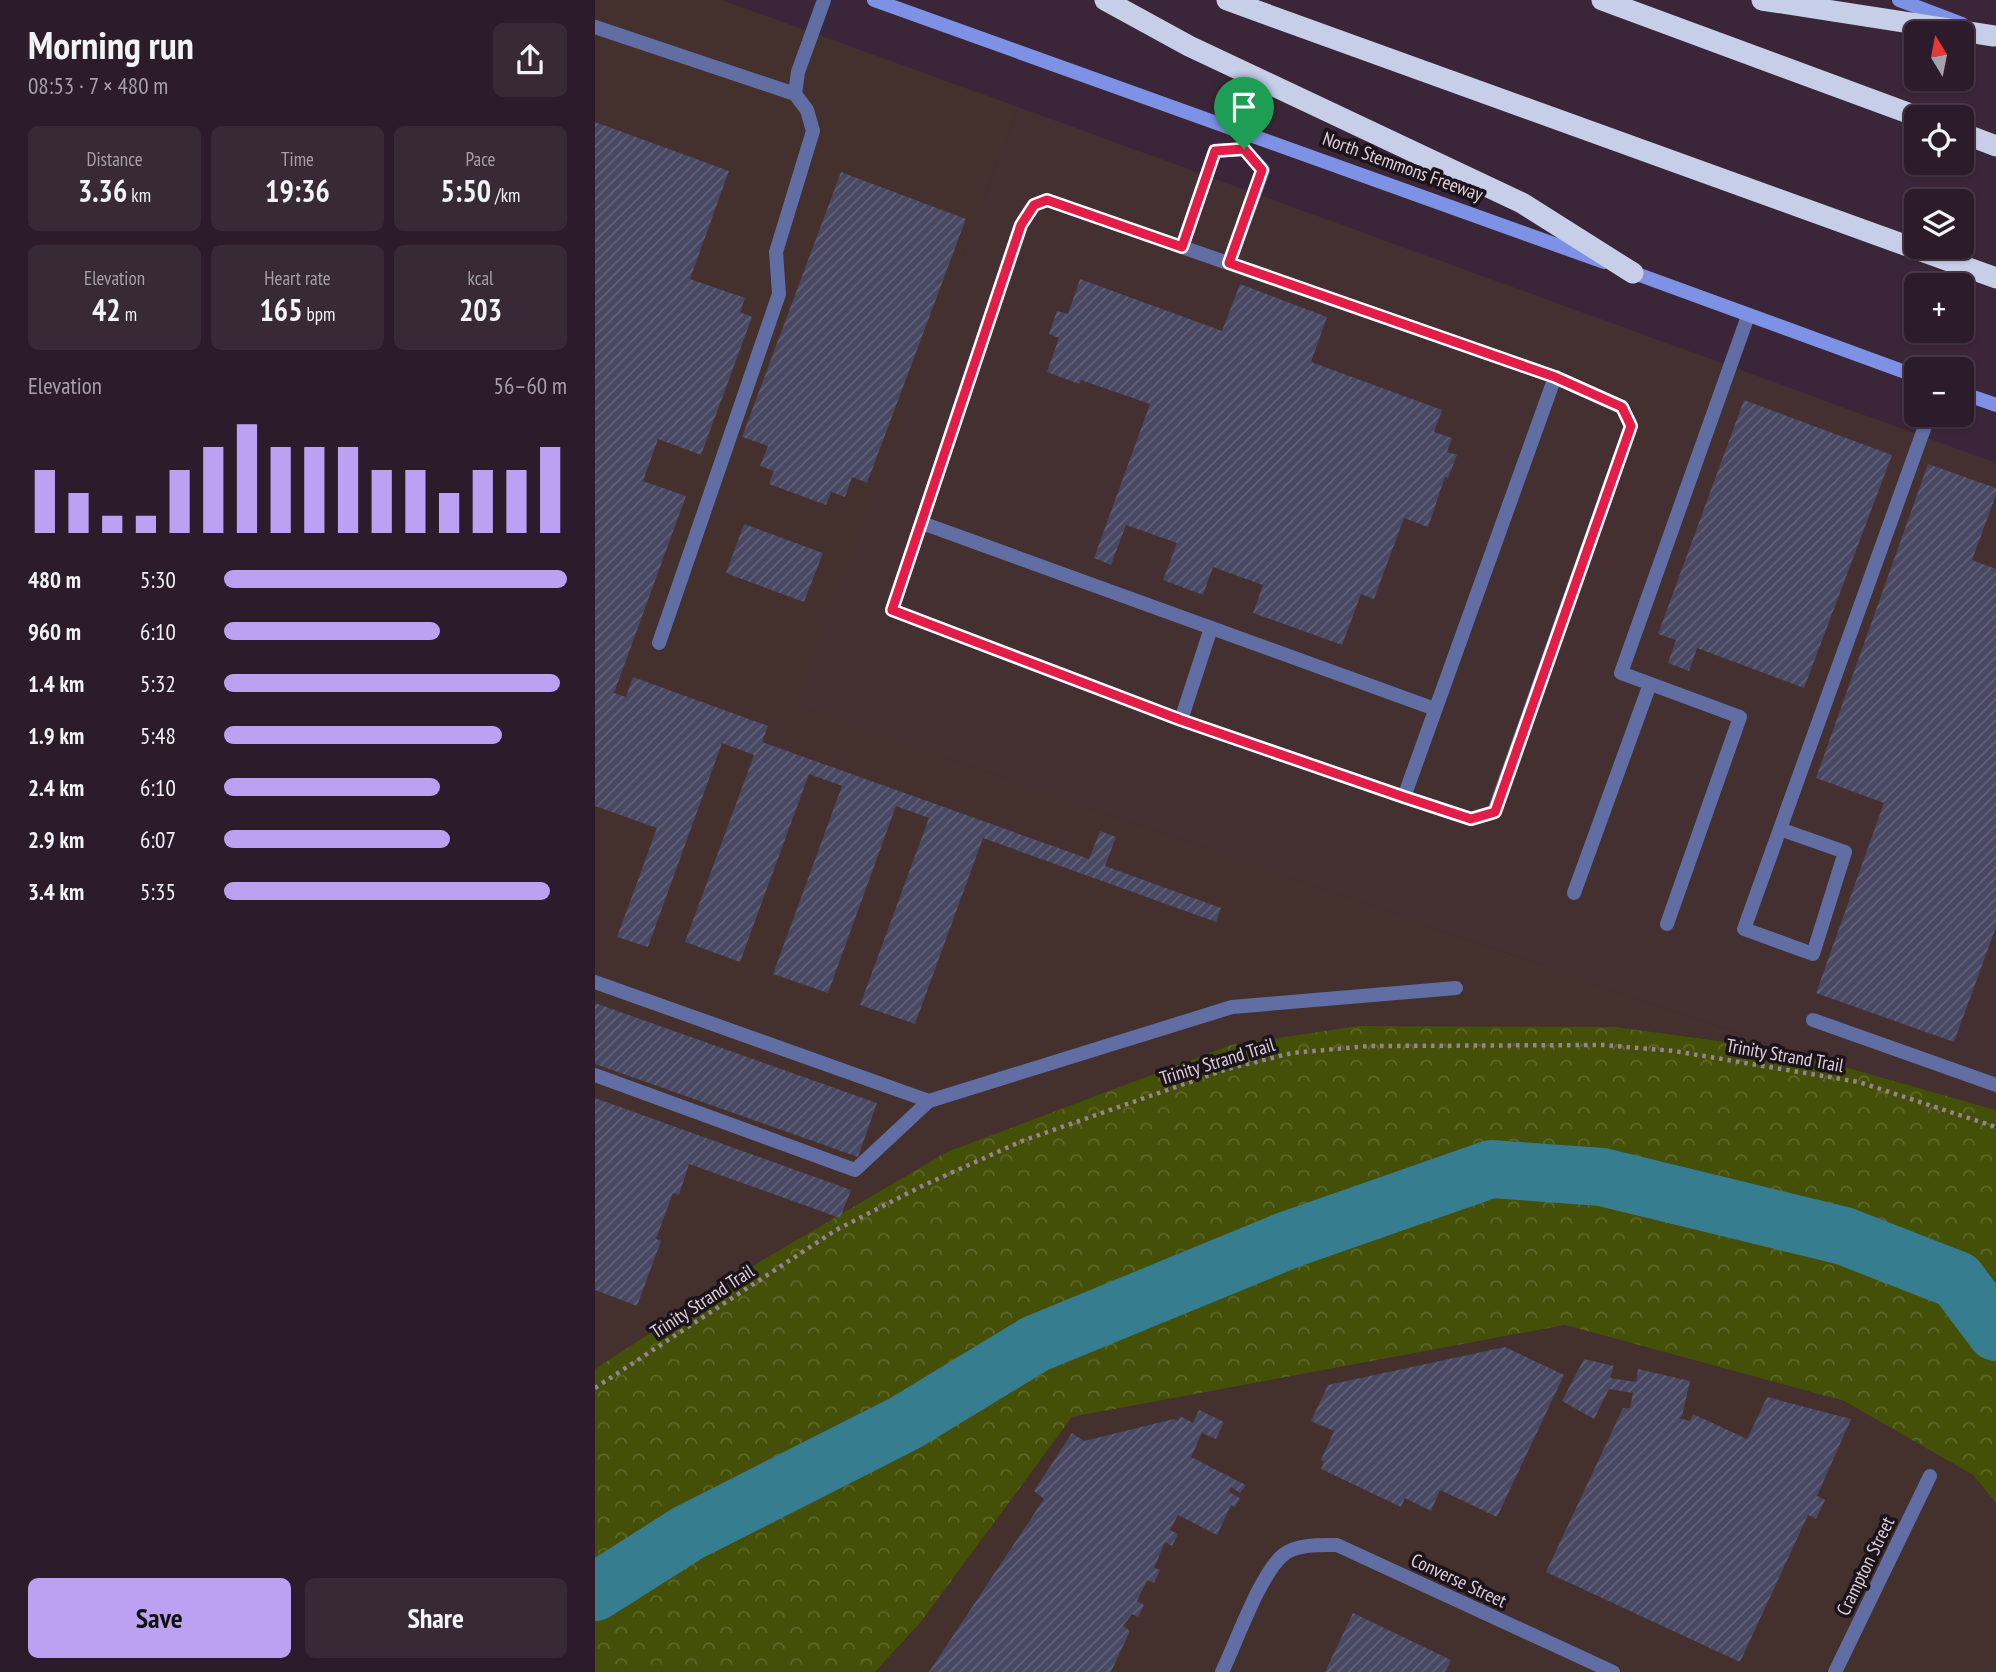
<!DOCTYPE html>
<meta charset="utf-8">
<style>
body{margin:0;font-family:"PT Sans Narrow",sans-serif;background:#382937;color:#f1f3f6;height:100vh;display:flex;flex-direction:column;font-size:26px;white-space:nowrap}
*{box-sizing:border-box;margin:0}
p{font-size:23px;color:#a6a1a9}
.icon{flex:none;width:38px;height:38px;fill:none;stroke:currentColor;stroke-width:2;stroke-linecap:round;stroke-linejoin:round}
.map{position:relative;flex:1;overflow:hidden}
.drawer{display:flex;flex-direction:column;background:#2c1c2b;width:595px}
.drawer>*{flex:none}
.needle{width:46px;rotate:350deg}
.fabs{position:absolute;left:1309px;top:21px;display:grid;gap:14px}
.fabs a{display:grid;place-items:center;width:70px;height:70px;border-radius:10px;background:#2c1c2b;box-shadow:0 2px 5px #0004,0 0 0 2px #483a47;font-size:35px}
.pin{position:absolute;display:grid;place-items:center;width:60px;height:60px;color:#fff;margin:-72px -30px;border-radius:50% 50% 50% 0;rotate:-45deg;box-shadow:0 0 7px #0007}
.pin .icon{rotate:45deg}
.round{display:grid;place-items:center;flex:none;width:74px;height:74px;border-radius:10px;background:#382937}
.summary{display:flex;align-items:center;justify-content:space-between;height:119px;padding:0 28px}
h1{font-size:38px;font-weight:600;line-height:52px}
.stats{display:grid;grid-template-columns:repeat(3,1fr);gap:10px;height:119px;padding:7px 28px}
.stats div{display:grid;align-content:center;border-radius:10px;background:#382937;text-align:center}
.stats b{font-size:30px;font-weight:600}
.stats small{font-size:19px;font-weight:400}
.stats p{font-size:19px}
.chart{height:196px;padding:14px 28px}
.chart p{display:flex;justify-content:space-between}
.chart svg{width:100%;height:126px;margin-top:7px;stroke:#bca0f2;stroke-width:6}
.button{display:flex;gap:14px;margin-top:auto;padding:14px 28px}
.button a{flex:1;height:80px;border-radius:10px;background:#bca0f2;color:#111;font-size:28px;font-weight:600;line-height:80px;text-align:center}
.button a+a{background:#382937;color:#f1f3f6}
ul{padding:0 28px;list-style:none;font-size:23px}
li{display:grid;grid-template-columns:112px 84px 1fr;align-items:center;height:52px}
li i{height:18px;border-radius:9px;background:#bca0f2}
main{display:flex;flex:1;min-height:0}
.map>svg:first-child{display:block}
.commercial{fill:#443030}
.industrial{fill:#44302d}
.park{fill:url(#park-crowns)}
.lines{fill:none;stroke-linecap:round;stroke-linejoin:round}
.river{stroke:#367d8f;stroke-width:58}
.building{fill:url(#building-hatch)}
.path{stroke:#958493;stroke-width:4.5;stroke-dasharray:3.5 5;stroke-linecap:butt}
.service{stroke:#616ea3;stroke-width:14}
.minor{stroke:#616ea3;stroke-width:14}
.secondary{stroke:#7d91e5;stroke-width:14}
.motorway{stroke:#c6cee8;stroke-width:21}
.route-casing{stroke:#fff;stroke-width:14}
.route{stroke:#e11d48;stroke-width:9}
.labels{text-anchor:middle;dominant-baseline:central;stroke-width:7;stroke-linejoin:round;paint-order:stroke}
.street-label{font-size:19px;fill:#ded1dd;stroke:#1c131b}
</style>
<main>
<section class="drawer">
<div class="summary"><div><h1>Morning run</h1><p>08:53 · 7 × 480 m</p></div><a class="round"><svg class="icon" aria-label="share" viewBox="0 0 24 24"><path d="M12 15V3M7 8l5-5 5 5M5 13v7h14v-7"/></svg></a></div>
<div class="stats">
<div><p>Distance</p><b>3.36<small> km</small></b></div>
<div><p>Time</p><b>19:36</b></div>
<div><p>Pace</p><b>5:50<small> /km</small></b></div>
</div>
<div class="stats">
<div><p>Elevation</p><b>42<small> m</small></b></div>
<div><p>Heart rate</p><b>165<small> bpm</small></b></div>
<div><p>kcal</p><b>203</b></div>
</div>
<div class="chart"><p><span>Elevation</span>56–60 m</p>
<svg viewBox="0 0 160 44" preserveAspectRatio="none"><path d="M5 44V22M15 44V30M25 44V38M35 44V38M45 44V22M55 44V14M65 44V6M75 44V14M85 44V14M95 44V14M105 44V22M115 44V22M125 44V30M135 44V22M145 44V22M155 44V14"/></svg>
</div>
<ul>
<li><b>480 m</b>5:30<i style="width:100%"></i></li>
<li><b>960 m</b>6:10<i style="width:63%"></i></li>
<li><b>1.4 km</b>5:32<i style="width:98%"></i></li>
<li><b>1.9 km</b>5:48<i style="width:81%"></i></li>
<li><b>2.4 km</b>6:10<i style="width:63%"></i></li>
<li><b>2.9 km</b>6:07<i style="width:66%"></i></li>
<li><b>3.4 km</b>5:35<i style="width:95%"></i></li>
</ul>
<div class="button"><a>Save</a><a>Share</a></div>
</section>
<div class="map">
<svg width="1401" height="1672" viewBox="0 0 1401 1672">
<defs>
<pattern id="park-crowns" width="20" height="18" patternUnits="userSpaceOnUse" patternTransform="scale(1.75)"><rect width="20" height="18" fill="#444f07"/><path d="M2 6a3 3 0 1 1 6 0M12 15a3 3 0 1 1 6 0" fill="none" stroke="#5f672b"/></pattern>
<pattern id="building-hatch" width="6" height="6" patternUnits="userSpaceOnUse" patternTransform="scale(1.75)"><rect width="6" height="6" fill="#484863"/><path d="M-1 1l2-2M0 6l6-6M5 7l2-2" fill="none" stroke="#626179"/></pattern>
</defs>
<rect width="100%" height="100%" fill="#3b2639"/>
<polygon class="commercial" points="423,107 1401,463 1401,1110 1190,1050 199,705"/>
<g class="industrial">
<polygon points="0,0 127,0 423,107 200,705 1190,1050 1021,1027 161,1264 0,1369"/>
<polygon points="970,1325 1249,1401 1378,1475 1401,1503 1401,1672 280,1672 326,1622 477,1417"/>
</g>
<polygon class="park" points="763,1026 1021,1027 1190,1050 1401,1110 1401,1503 1378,1475 1249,1401 970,1325 477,1417 326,1622 280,1672 0,1672 0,1369 161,1264 352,1152 636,1045"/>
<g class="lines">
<polyline class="river" points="0,1592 93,1533 310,1423 440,1344 693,1240 896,1169 1007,1177 1249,1236 1362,1280 1401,1332"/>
</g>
<g class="building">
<polygon points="0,122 134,171 95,279 150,298 145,312 157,317 106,455 63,439 48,481 91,496 19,693 31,697 38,677 173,726 167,742 494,859 505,831 521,837 510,866 626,908 621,922 388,838 320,1024 265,1005 334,818 301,806 233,993 178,974 247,786 214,774 145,962 90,942 159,755 127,743 53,947 22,937 62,828 0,806"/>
<polygon points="246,172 371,219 272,483 257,477 250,497 236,492 231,505 174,484 179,471 165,466 173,446 147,437"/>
<polygon points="485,279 627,331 645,284 732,317 716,362 847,410 839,432 857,438 852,452 862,455 853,478 850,477 833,527 809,518 779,599 766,594 747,645 658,613 668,585 618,567 608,595 568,580 582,543 531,525 516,565 499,558 555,404 486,380 484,384 452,372 464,338 454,334 462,311 473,314"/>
<polygon points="1149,400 1297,455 1209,688 1102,648 1094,671 1073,663 1081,640 1063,634"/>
<polygon points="1333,464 1401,488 1401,495 1377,560 1401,569 1401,927 1359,1042 1221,993 1289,803 1221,778"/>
<polygon points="149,524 228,553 209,602 131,573"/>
<polygon points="0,1003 282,1103 263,1157 0,1064"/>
<polygon points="0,1098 256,1190 245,1218 94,1164 84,1195 78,1193 61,1239 66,1241 42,1306 0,1290"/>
<polygon points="910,1347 969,1375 902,1517 845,1490 836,1511 810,1498 806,1507 726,1469 729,1462 726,1460 739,1431 716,1421 733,1385"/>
<polygon points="989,1359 1019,1366 1015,1378 1041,1382 1043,1369 1095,1381 1087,1416 1084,1418 1095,1421 1098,1414 1152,1439 1172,1397 1256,1419 1222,1496 1230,1500 1221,1519 1213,1515 1145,1662 951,1572 1028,1408 1035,1408 1038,1393 1014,1389 999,1419 967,1401"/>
<polygon points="604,1410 629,1422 621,1439 607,1433 596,1457 651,1485 645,1493 636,1487 634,1492 645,1498 640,1507 636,1505 622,1535 583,1515 575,1530 583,1534 577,1546 570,1542 559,1568 565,1570 559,1583 552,1580 542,1601 549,1605 543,1617 537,1614 528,1626 535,1631 516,1672 334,1672 449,1499 439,1491 477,1433 489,1441 579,1419 583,1421 585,1416 598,1423"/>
<polygon points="758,1613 856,1660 850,1672 730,1672"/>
</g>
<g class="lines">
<polyline class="path" points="0,1388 241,1230 327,1186 427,1141 632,1069 697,1053 774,1046 1009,1045 1079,1051 1264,1082 1401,1127"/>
<g class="service">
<polyline points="0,27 200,94 212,110 218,131 181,252 184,294 64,643"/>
<polyline points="200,94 203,72 229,0"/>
<polygon points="452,200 960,377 1027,407 1036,426 899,812 876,819 809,797 586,720 297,610 426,225 439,205"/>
<polyline points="587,247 620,151 649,149"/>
<polyline points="634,263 668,170 649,149"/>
<polyline points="327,523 840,709"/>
<polyline points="586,720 616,628"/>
<polyline points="809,797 960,377"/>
<polyline points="1185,829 1250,852 1218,954 1149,929 1334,415"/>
<polyline points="979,893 1055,684"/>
<polyline points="1072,924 1145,717 1026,673 1153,316"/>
<polyline points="0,982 334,1101 637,1007 861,988"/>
<polyline points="1218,1020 1401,1085"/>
<polyline points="0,1075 260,1170 334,1101"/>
</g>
<g class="minor">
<path d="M627,1672C641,1643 665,1574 688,1555C701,1544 726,1545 742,1545L1018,1672"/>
<polyline points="1240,1672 1335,1476"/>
</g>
<g class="secondary">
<polyline points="279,0 1009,262"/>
<polyline points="1304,0 1367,24"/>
<polyline points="1031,270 1321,376"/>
<polyline points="1367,393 1401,405"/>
</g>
<g class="motorway">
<polyline points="510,0 594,46 927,203 1038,273"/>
<polyline points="632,0 1401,278"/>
<polyline points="1007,0 1324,117"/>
<polyline points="1167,0 1399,36"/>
<polyline points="1367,133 1401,146"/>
</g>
</g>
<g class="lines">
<defs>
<polygon id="route" points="649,149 667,170 634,263 960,377 1027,407 1036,426 900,812 876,819 809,797 586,720 297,610 426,225 439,205 452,200 587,247 620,151"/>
</defs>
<use href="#route" class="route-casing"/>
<use href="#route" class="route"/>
</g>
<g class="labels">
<g class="street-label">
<text transform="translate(808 166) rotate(20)">North Stemmons Freeway</text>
<text transform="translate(1190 1055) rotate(10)">Trinity Strand Trail</text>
<text transform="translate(622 1061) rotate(-17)">Trinity Strand Trail</text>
<text transform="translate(107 1301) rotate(-33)">Trinity Strand Trail</text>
<text transform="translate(1270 1566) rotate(-64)">Crampton Street</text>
<text transform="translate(864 1580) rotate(25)">Converse Street</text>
</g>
</g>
</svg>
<div class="fabs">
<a><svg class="needle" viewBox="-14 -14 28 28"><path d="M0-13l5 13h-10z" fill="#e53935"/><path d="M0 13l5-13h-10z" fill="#a6a1a9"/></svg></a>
<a><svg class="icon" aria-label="locate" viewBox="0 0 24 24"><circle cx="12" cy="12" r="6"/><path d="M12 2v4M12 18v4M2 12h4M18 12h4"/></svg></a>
<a><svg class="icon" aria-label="layers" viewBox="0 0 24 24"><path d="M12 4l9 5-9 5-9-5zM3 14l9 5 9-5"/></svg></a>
<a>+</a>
<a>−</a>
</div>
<div class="pin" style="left:649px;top:149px;background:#1e9e55"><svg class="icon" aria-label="arrive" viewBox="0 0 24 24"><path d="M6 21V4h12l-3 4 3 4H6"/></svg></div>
</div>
</main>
